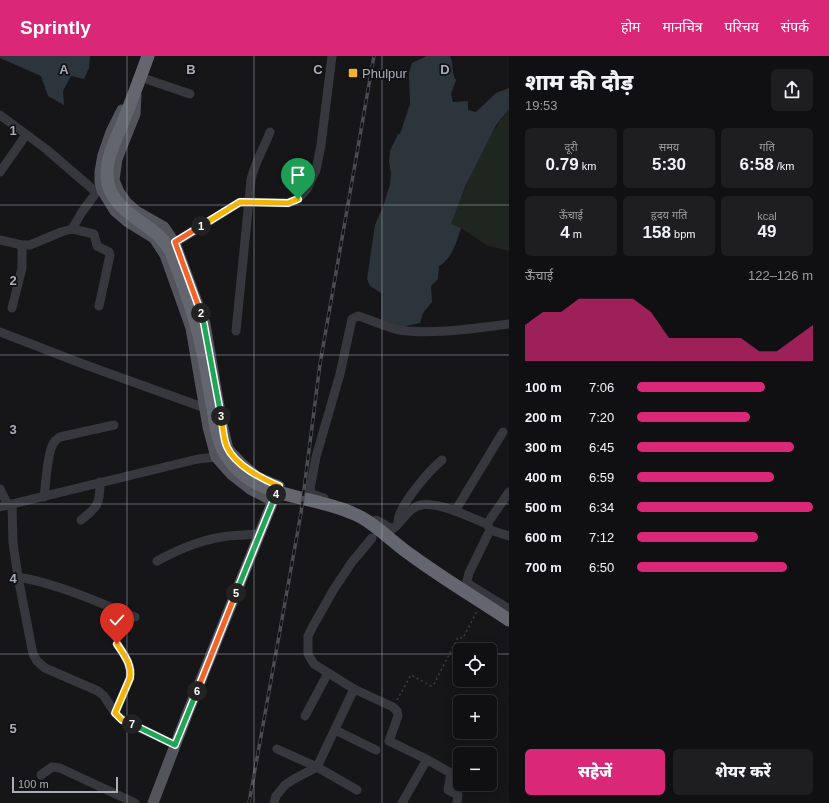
<!DOCTYPE html>
<html lang="hi">
<meta charset="utf-8">
<style>
body{margin:0;font-family:Arial,"Noto Sans Devanagari",sans-serif;background:#1e1e20;color:#f1f3f6;height:100vh;display:flex;flex-direction:column;font-size:15px;white-space:nowrap}
*{box-sizing:border-box;margin:0}
p{font-size:13px;color:#9c9d9f}
.icon{flex:none;width:22px;height:22px;fill:none;stroke:currentColor;stroke-width:2;stroke-linecap:round;stroke-linejoin:round}
.map{position:relative;flex:1;overflow:hidden}
.drawer{display:flex;flex-direction:column;background:#101012;width:320px}
.drawer>*{flex:none}
.tools{position:absolute;left:453px;top:587px;display:grid;gap:8px}
.tools a{display:grid;place-items:center;width:44px;height:44px;border-radius:6px;background:#101012;box-shadow:0 2px 10px #0003,0 0 0 1px #303032;font-size:20px}
.scale{position:absolute;left:12px;bottom:10px;width:106px;box-sizing:border-box;padding-left:4px;border:2px solid #a8adb8;border-top:0;font-size:11px;line-height:14px;white-space:nowrap;color:#a8adb8;-webkit-text-stroke:3px #111113;paint-order:stroke}
.pin{position:absolute;display:grid;place-items:center;width:34px;height:34px;color:#fff;margin:-41px -17px;border-radius:50% 50% 50% 0;rotate:-45deg;box-shadow:0 0 4px #0007}
.pin .icon{rotate:45deg}
.km{position:absolute;width:20px;height:20px;margin:-10px;border-radius:50%;background:#222;color:#fff;font-size:11px;line-height:20px;text-align:center}
.round{display:grid;place-items:center;flex:none;width:42px;height:42px;border-radius:6px;background:#1e1e20}
.overview{display:flex;align-items:center;justify-content:space-between;height:68px;padding:0 16px}
h1{font-size:22px;font-weight:800;line-height:30px}
.figures{display:grid;grid-template-columns:repeat(3,1fr);gap:6px;height:68px;padding:4px 16px}
.figures div{display:grid;align-content:center;border-radius:6px;background:#1e1e20;text-align:center}
.figures b{font-size:17px;font-weight:800}
.figures small{font-size:11px;font-weight:400}
.figures p{font-size:11px}
.chart{height:112px;padding:8px 16px}
.chart p{display:flex;justify-content:space-between}
.chart svg{width:100%;height:72px;margin-top:4px;fill:#db2777;opacity:.7}
.button{display:flex;gap:8px;margin-top:auto;padding:8px 16px}
.button a{flex:1;height:46px;border-radius:6px;background:#db2777;color:#fff;font-size:16px;font-weight:800;line-height:46px;text-align:center}
.button a+a{background:#1e1e20;color:#f1f3f6}
ul{padding:0 16px;list-style:none;font-size:13px}
li{display:grid;grid-template-columns:64px 48px 1fr;align-items:center;height:30px}
li i{height:10px;border-radius:5px;background:#db2777}
header{display:flex;align-items:center;gap:24px;box-sizing:border-box;height:56px;padding:0 20px;background:#db2777;color:#fff}
header strong{font-size:19px}
nav{display:flex;gap:22px;margin-inline-start:auto;font-size:14px}
main{display:flex;flex:1;min-height:0}
.map>svg:first-child{display:block}
.green{fill:#1e261f}
.water{fill:#2c353c}
.lines{fill:none;stroke-linecap:round;stroke-linejoin:round}
.path{stroke:#3d3f44;stroke-width:1.5;stroke-dasharray:2 3;stroke-linecap:butt}
.minor{stroke:#37383d;stroke-width:9}
.major{stroke:#53555c;stroke-width:11}
.highway{stroke:#63666e;stroke-width:13}
.rail-casing{stroke:#4a4c52;stroke-width:3.5}
.rail{stroke:#111113;stroke-width:2;stroke-dasharray:6;stroke-linecap:butt}
.split-1-casing{stroke:#fff;stroke-width:8}
.split-2-casing{stroke:#fff;stroke-width:8}
.split-3-casing{stroke:#fff;stroke-width:8}
.split-4-casing{stroke:#fff;stroke-width:8}
.split-5-casing{stroke:#fff;stroke-width:8}
.split-6-casing{stroke:#fff;stroke-width:8}
.split-7-casing{stroke:#fff;stroke-width:8}
.split-8-casing{stroke:#fff;stroke-width:8}
.split-1{stroke:#f5b400;stroke-width:5}
.split-2{stroke:#f0652b;stroke-width:5}
.split-3{stroke:#22a559;stroke-width:5}
.split-4{stroke:#f5b400;stroke-width:5}
.split-5{stroke:#22a559;stroke-width:5}
.split-6{stroke:#f0652b;stroke-width:5}
.split-7{stroke:#22a559;stroke-width:5}
.split-8{stroke:#f5b400;stroke-width:5}
.grid{fill:none;stroke:#a8adb8;stroke-width:1;stroke-opacity:0.55}
.poi-dot{fill:#f2b134;stroke:#111113;stroke-width:1.5}
.labels{text-anchor:middle;dominant-baseline:central;stroke-width:3.5;stroke-linejoin:round;paint-order:stroke}
.poi-label{font-size:13px;fill:#a8adb8;stroke:#111113;text-anchor:start}
.grid-label{font-size:13px;text-anchor:middle;font-weight:bold;fill:#a8adb8;stroke:#111113;stroke-width:3.5;stroke-linejoin:round;paint-order:stroke}
</style>
<header>
<strong>Sprintly</strong>
<nav><a>होम</a><a>मानचित्र</a><a>परिचय</a><a>संपर्क</a></nav>
</header>
<main>
<div class="map">
<svg width="509" height="747" viewBox="0 0 509 747">
<rect width="100%" height="100%" fill="#161618"/>
<path class="green" d="M509,53V195L488,190L461,172L451,168C467,129 482,86 509,53Z"/>
<g class="water">
<polygon points="0,0 90,0 89,12 84,23 71,20 63,35 64,49 48,40 41,20 0,2"/>
<path d="M427,0H450C454,8 451,17 456,24L451,38L453,46L468,45V54L476,56L496,37L509,32V53L496,69L466,129L451,168L461,172C457,185 452,203 439,210L438,223L431,230L432,246L423,257L420,267L401,271L381,264V237L370,230L367,223L375,169L384,148L390,128L391,117L389,106L390,95L398,78H400L410,48L409,17L412,7Z"/>
</g>
<g class="lines">
<polyline class="path" points="397,644 411,619 431,630 434,628 458,581 463,582 477,555"/>
<g class="minor">
<polyline points="140,21 190,38"/>
<polyline points="0,59 46,93 96,136"/>
<polyline points="0,116 26,79"/>
<polyline points="72,173 94,178 97,190 109,196 110,199 99,250"/>
<polyline points="0,184 22,189 30,189 61,176 72,173 82,156 101,130"/>
<polyline points="175,187 240,146 288,147 298,143 307,133 316,114 321,89 332,0"/>
<polyline points="12,252 22,212 22,189"/>
<path d="M236,275L251,124C254,108 264,92 270,76"/>
<polyline points="0,276 83,308 205,352"/>
<polyline points="0,433 8,449"/>
<path d="M44,441C46,427 47,398 53,388C55,384 57,383 60,381L114,369"/>
<path d="M324,442L312,438L310,433L316,401L340,318L352,263L358,260C372,264 385,271 399,274C432,279 476,272 509,268"/>
<polyline points="12,449 13,487 18,521 33,598 37,605 45,612 98,635 104,640 115,657 123,664 175,689"/>
<polyline points="0,451 198,403 216,401"/>
<polyline points="455,455 503,376"/>
<path d="M81,464C98,451 100,448 100,426"/>
<path d="M376,464L392,473L394,472C401,466 406,457 414,452C429,440 471,462 487,468L509,436"/>
<path d="M398,467C397,451 430,414 442,404"/>
<polyline points="487,468 490,474 469,517 467,525 470,529 509,553"/>
<polyline points="490,474 509,480"/>
<polyline points="372,482 352,506 334,533 313,570 308,580 308,598 314,608 354,633 393,651 397,655 398,660 389,685 426,703 426,705 402,747"/>
<path d="M157,505C179,493 203,483 228,480C239,479 250,479 260,478"/>
<path d="M18,521C59,528 97,546 135,561"/>
<path d="M115,657L130,622C132,608 124,599 117,588"/>
<polyline points="305,660 328,617"/>
<polyline points="335,674 376,694"/>
<polyline points="277,693 317,711 357,734"/>
<polyline points="426,703 451,717 448,734 458,739 457,747"/>
<polyline points="41,719 52,711 60,712 135,747"/>
<polyline points="274,747 276,740 285,729 294,723 317,711 354,633"/>
</g>
<g class="major">
<polyline points="136,39 135,58 117,103 114,124 119,136 126,146 136,155 164,171 175,187 205,268 222,368 228,393 242,408 257,421 279,430 188,656 153,747"/>
<polyline points="122,54 111,76 103,99 100,116 100,126 102,134 115,155 128,166 154,182 165,199 191,272 208,371 216,401 232,419 250,433 273,445"/>
</g>
<path class="highway" d="M148,0C140,22 132,44 123,66C117,82 106,101 107,119C107,132 113,142 122,151C140,169 158,172 171,196C184,229 196,262 203,297C207,315 209,334 213,353C215,367 217,381 223,394C249,444 307,437 352,457C373,465 392,486 411,499C442,522 476,542 509,564"/>
<defs>
<polyline id="rail" points="249,747 301,457 320,308 374,0"/>
</defs>
<use href="#rail" class="rail-casing"/>
<use href="#rail" class="rail"/>
</g>
<g class="lines">
<defs>
<polyline id="split-1" points="201,170 240,146 288,147 298,143"/>
<polyline id="split-2" points="201,257 175,186 201,170"/>
<polyline id="split-3" points="201,257 204,268 221,360"/>
<path id="split-4" d="M221,360C223,370 223,382 227,391C235,409 262,423 279,430L276,438"/>
<polyline id="split-5" points="236,537 276,438"/>
<polyline id="split-6" points="197,635 236,537"/>
<polyline id="split-7" points="132,668 175,689 197,635"/>
<path id="split-8" d="M117,588C124,599 132,608 130,622L115,657L122,664L132,668"/>
</defs>
<use href="#split-1" class="split-1-casing"/>
<use href="#split-2" class="split-2-casing"/>
<use href="#split-3" class="split-3-casing"/>
<use href="#split-4" class="split-4-casing"/>
<use href="#split-5" class="split-5-casing"/>
<use href="#split-6" class="split-6-casing"/>
<use href="#split-7" class="split-7-casing"/>
<use href="#split-8" class="split-8-casing"/>
<use href="#split-1" class="split-1"/>
<use href="#split-2" class="split-2"/>
<use href="#split-3" class="split-3"/>
<use href="#split-4" class="split-4"/>
<use href="#split-5" class="split-5"/>
<use href="#split-6" class="split-6"/>
<use href="#split-7" class="split-7"/>
<use href="#split-8" class="split-8"/>
</g>
<path class="grid" d="M127,0V747M254,0V747M382,0V747M0,149H509M0,299H509M0,448H509M0,598H460M490,598H509"/>
<rect class="poi-dot" x="348" y="12" width="10" height="10" rx="2"/>
<g class="labels">
<g class="poi-label">
<text x="362" y="17">Phulpur</text>
</g>
</g>
<g class="grid-label">
<text x="64" y="18">A</text>
<text x="191" y="18">B</text>
<text x="318" y="18">C</text>
<text x="445" y="18">D</text>
<text x="13" y="79">1</text>
<text x="13" y="229">2</text>
<text x="13" y="378">3</text>
<text x="13" y="527">4</text>
<text x="13" y="677">5</text>
</g>
</svg>
<div class="tools">
<a><svg class="icon" aria-label="locate" viewBox="0 0 24 24"><circle cx="12" cy="12" r="6"/><path d="M12 2v4M12 18v4M2 12h4M18 12h4"/></svg></a>
<a>+</a>
<a>−</a>
</div>
<div class="scale">100 m</div>
<div class="pin" style="left:298px;top:143px;background:#1e9e55"><svg class="icon" aria-label="arrive" viewBox="0 0 24 24"><path d="M6 21V4h12l-3 4 3 4H6"/></svg></div>
<div class="pin" style="left:117px;top:588px;background:#d93025"><svg class="icon" aria-label="check" viewBox="0 0 24 24"><path d="M5 12l5 5 9-10"/></svg></div>
<b class="km" style="left:201px;top:170px">1</b>
<b class="km" style="left:201px;top:257px">2</b>
<b class="km" style="left:221px;top:360px">3</b>
<b class="km" style="left:276px;top:438px">4</b>
<b class="km" style="left:236px;top:537px">5</b>
<b class="km" style="left:197px;top:635px">6</b>
<b class="km" style="left:132px;top:668px">7</b>
</div>
<section class="drawer">
<div class="overview"><div><h1>शाम की दौड़</h1><p>19:53</p></div><a class="round"><svg class="icon" aria-label="share" viewBox="0 0 24 24"><path d="M12 15V3M7 8l5-5 5 5M5 13v7h14v-7"/></svg></a></div>
<div class="figures">
<div><p>दूरी</p><b>0.79<small> km</small></b></div>
<div><p>समय</p><b>5:30</b></div>
<div><p>गति</p><b>6:58<small> /km</small></b></div>
</div>
<div class="figures">
<div><p>ऊँचाई</p><b>4<small> m</small></b></div>
<div><p>हृदय गति</p><b>158<small> bpm</small></b></div>
<div><p>kcal</p><b>49</b></div>
</div>
<div class="chart"><p><span>ऊँचाई</span>122–126 m</p>
<svg viewBox="0 0 160 44" preserveAspectRatio="none"><path d="M0 44V22L10 14L20 14L30 6L40 6L50 6L60 6L70 14L80 30L90 30L100 30L110 30L120 30L130 38L140 38L150 30L160 22V44z"/></svg>
</div>
<ul>
<li><b>100 m</b>7:06<i style="width:73%"></i></li>
<li><b>200 m</b>7:20<i style="width:64%"></i></li>
<li><b>300 m</b>6:45<i style="width:89%"></i></li>
<li><b>400 m</b>6:59<i style="width:78%"></i></li>
<li><b>500 m</b>6:34<i style="width:100%"></i></li>
<li><b>600 m</b>7:12<i style="width:69%"></i></li>
<li><b>700 m</b>6:50<i style="width:85%"></i></li>
</ul>
<div class="button"><a>सहेजें</a><a>शेयर करें</a></div>
</section>
</main>
